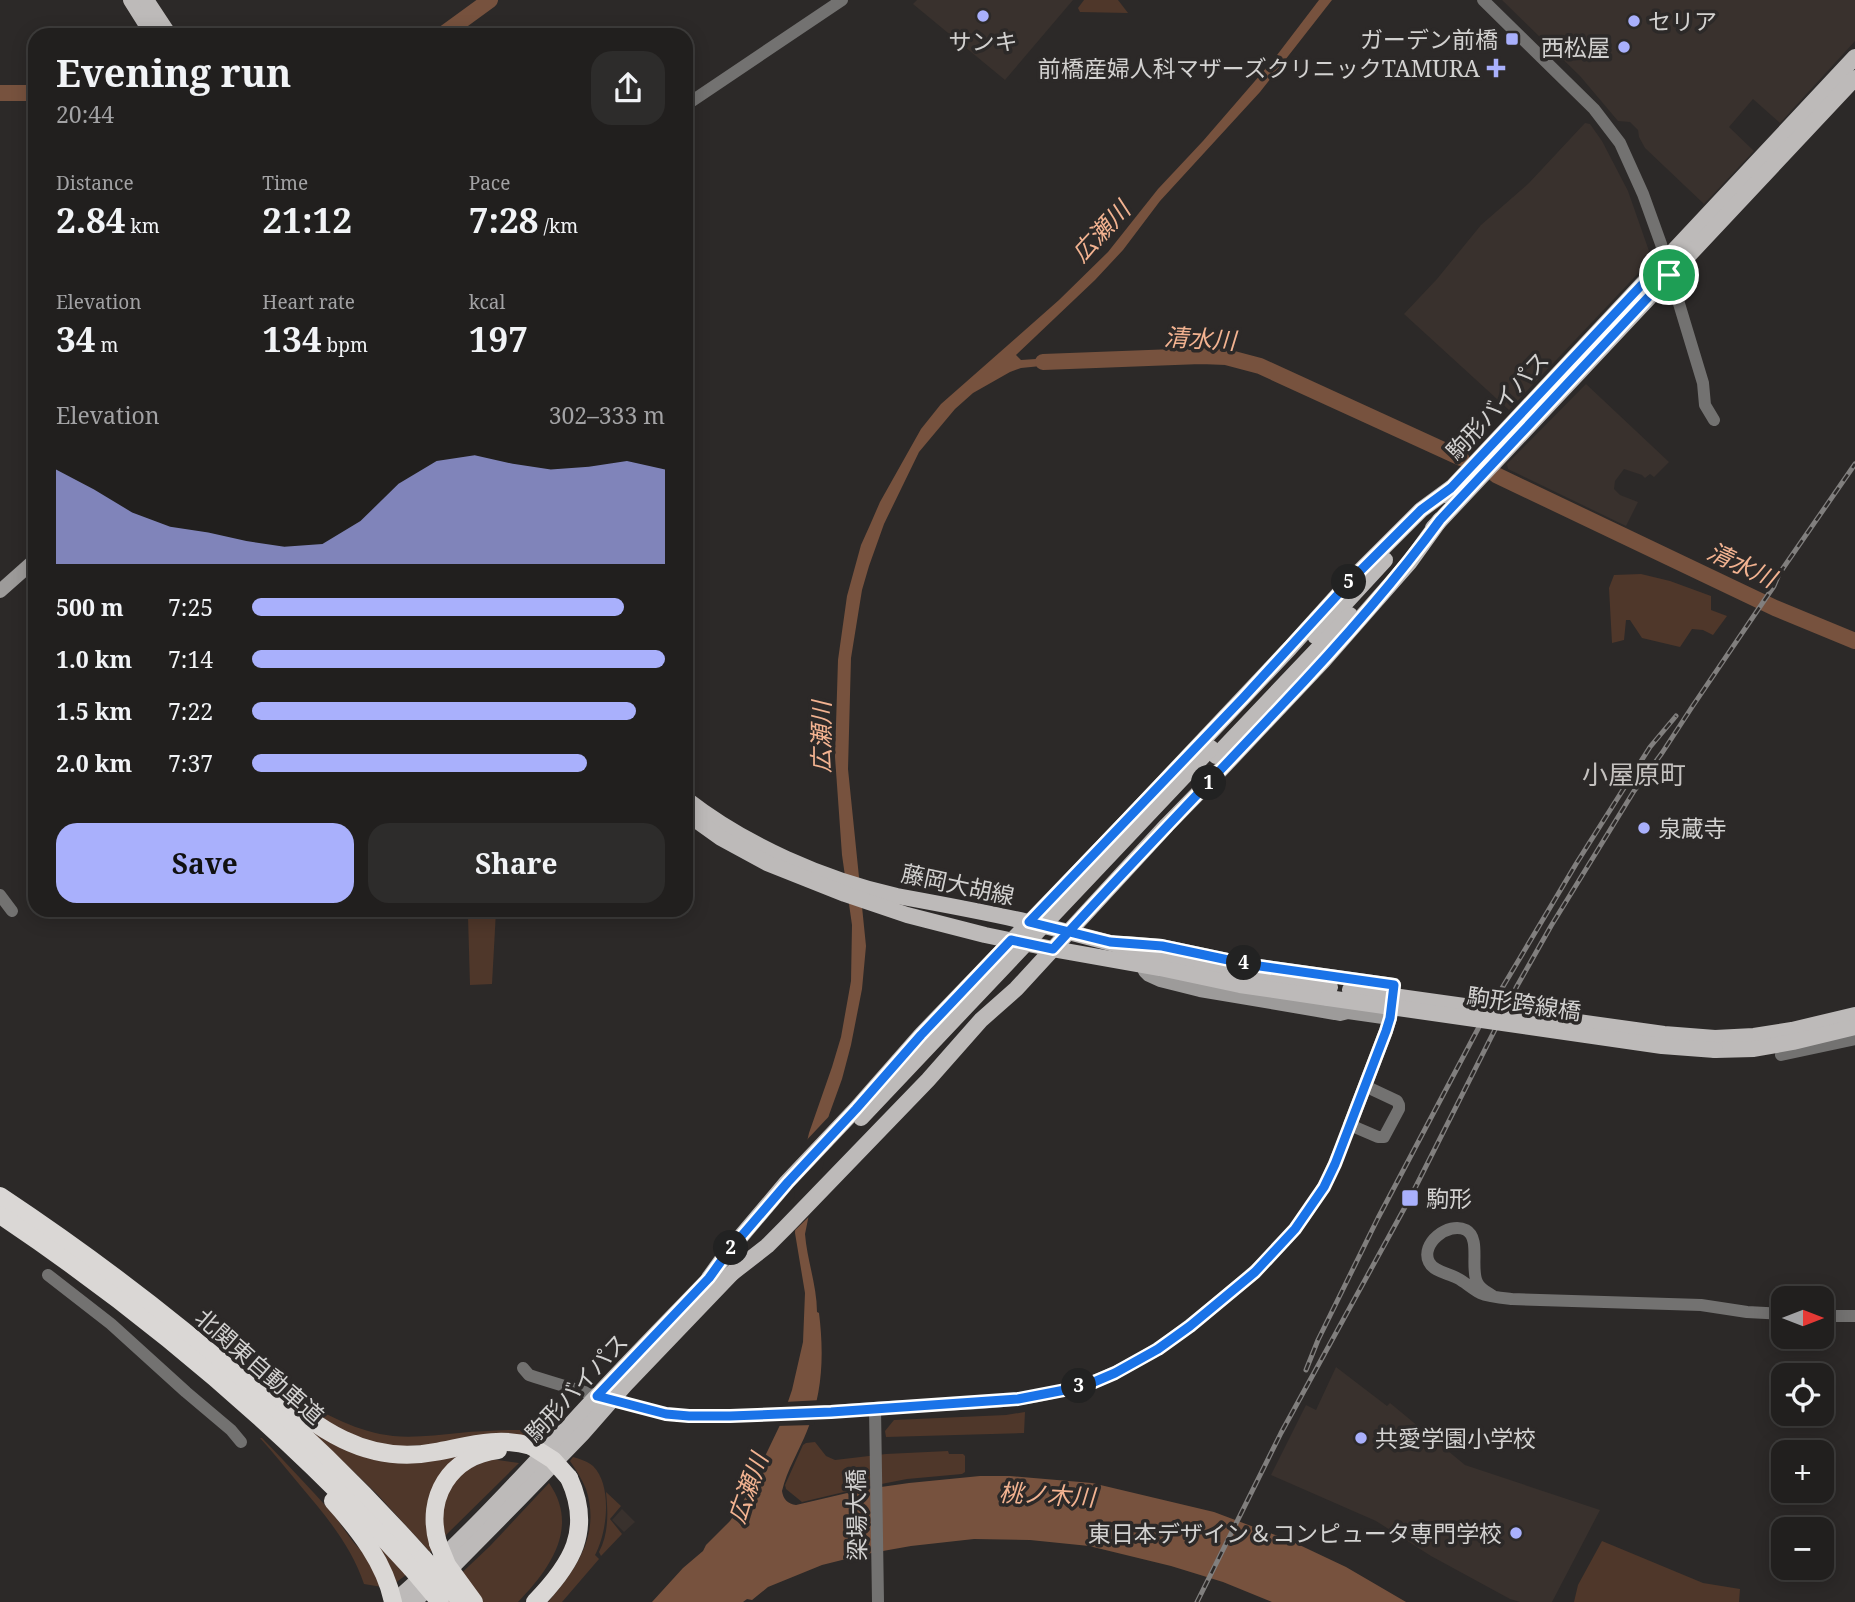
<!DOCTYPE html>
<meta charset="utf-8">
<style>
body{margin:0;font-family:"Noto Serif","Noto Sans JP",serif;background:#2d2c2b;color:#f1f3f6;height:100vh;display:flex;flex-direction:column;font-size:26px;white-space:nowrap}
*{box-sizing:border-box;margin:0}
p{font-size:23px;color:#a2a2a4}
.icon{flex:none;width:38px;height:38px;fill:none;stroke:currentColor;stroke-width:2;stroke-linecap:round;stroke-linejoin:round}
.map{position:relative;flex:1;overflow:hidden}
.drawer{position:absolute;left:28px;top:28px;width:665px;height:889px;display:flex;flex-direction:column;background:#211f1e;border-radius:21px;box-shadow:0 4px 18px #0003,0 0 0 2px #3e3d3c}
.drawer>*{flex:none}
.needle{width:46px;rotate:90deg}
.controls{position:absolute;left:1771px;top:1286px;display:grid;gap:14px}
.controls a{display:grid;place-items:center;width:63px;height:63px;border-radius:14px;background:#211f1e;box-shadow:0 4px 18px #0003,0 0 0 2px #3e3d3c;font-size:35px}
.pin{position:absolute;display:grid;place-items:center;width:60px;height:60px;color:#fff;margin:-30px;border:4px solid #fff;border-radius:50%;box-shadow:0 2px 7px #0007}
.km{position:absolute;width:35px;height:35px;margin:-18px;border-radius:50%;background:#222;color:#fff;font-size:19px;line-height:35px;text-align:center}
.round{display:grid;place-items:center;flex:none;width:74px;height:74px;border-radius:21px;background:#2d2c2b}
.head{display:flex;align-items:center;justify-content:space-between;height:119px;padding:0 28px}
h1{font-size:38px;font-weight:700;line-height:52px}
.figures{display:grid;grid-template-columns:repeat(3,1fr);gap:10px;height:119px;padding:7px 28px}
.figures div{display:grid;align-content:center}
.figures b{font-size:35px;font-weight:700}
.figures small{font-size:19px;font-weight:400}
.figures p{font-size:19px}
.chart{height:196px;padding:14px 28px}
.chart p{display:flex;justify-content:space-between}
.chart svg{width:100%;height:126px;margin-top:7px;fill:#a9b0fc;opacity:.7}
.action{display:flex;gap:14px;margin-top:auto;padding:14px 28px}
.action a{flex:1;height:80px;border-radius:21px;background:#a9b0fc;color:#111;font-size:28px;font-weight:700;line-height:80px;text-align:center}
.action a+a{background:#2d2c2b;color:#f1f3f6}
ul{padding:0 28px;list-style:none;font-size:23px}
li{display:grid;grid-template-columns:112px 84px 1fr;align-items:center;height:52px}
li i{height:18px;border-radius:9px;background:#a9b0fc}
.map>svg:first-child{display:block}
.built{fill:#39312d}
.green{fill:#4f372a}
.water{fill:#77523e}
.pier{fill:#2c2928}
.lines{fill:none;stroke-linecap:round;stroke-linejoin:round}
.river{stroke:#77523e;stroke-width:16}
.tertiary{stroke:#737271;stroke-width:12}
.secondary{stroke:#9d9b9a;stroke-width:14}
.primary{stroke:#bdbab9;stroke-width:16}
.motorway{stroke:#dad7d5;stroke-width:18}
.rail-casing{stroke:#817f7e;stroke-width:5}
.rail{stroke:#2c2928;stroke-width:2.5;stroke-dasharray:8;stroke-linecap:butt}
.primary-bridge{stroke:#bdbab9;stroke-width:16}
.motorway-bridge{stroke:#dad7d5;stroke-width:18}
.route-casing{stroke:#fff;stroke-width:14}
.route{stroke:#1a73e8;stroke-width:9}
.poi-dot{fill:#a9b0fc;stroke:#2c2928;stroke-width:2.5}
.labels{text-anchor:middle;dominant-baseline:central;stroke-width:7;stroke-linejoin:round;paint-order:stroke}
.poi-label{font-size:23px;fill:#d2d1d0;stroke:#2c2928;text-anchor:start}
.street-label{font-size:23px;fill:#d2d1d0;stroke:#2c2928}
.water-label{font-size:24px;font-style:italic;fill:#f3b391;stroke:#2c2928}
.quarter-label{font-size:26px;fill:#c4c1bf;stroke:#2c2928}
</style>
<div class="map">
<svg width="1855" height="1602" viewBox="0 0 1855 1602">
<rect width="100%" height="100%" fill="#2c2928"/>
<g class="built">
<polygon points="917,0 1073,0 1005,80 913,4"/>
<polygon points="1502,0 1855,0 1855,41 1780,123 1753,99 1729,127 1754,151 1704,204 1645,148 1639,137 1638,130 1630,122 1618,121 1580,76"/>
<polygon points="1585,123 1590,124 1602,141 1628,191 1649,251 1646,265 1509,410 1404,314 1437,279 1481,225 1529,183"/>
<polygon points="1586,384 1669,462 1654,477 1650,474 1645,478 1642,475 1624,469 1615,481 1614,489 1620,495 1638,502 1626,526 1508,469 1507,464"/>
<polygon points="1336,1367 1387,1406 1390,1403 1465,1465 1600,1510 1552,1602 1520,1602 1510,1599 1431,1556 1376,1521 1271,1475 1306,1405 1316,1410"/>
<polygon points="622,1509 635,1522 624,1532 612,1520"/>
</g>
<g class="green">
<polygon points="1084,0 1118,0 1128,13 1080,12 1078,8"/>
<polygon points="1641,574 1670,581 1711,596 1711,610 1727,616 1713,635 1703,630 1692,629 1680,647 1642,638 1630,620 1626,620 1624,640 1612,643 1609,588 1614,575"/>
<polygon points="496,911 492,984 470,985 468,916"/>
<path d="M297,1397C326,1415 358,1432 393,1436C415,1438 437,1435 459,1433C475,1431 492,1431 508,1430H520L539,1435L534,1439L387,1447L352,1436L294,1401Z"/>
<polygon points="1025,1412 1024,1433 886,1437 885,1431 894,1420 1006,1415"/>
<polygon points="308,1428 338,1444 471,1451 455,1464 434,1548 430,1552 377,1494"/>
<path d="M260,1438H262C286,1463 310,1488 333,1514C342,1525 353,1545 364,1552L382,1587L364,1584C351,1545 325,1515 299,1484C286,1469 274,1453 260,1438Z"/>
<polygon points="815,1442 826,1456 835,1460 886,1454 948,1451 949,1454 963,1454 965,1456 965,1472 962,1474 907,1479 861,1488 802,1502 786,1489 785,1485 803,1445 806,1443"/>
<path d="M573,1457C580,1459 587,1461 593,1466C613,1486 607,1533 595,1555L599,1559L562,1602H548C576,1569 601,1535 586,1489C582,1479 576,1470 570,1461Z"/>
<polygon points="491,1459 519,1463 444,1537 442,1533 444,1499 461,1472"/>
<path d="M549,1483C580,1527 550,1569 518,1602H431L490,1546Z"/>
<path d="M606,1492L621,1506L610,1519L622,1534L601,1556L599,1552C609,1533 608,1512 606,1492Z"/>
<polygon points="368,1534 406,1575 394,1584"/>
<polygon points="1602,1541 1703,1583 1740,1589 1739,1602 1574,1602 1578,1585"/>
</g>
<path class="water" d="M1319,0H1332L1260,92L1160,201L1123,250L1095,280L1016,355L1021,360L1051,358L1062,361L1051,365L1021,368L1010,372L973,393L955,409L919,452L884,524L869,566L862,590L851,658L848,769L866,946L862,989L851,1045L842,1079L829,1115L805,1234C807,1260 817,1286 817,1312L819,1313C824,1353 823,1393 807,1431C799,1451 787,1470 782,1491C783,1499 788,1504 796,1505L860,1490L909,1483L980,1476H1010L1092,1483L1214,1512L1291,1541L1346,1567L1406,1602H1272L1223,1582L1171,1566L1089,1546L1030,1540L974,1539L911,1546L866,1554L822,1565L768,1587L752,1600L747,1599L743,1602H652L683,1568L703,1551L706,1545L730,1521L743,1502L780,1425L792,1390L803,1342L805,1293L795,1233L798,1180L809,1133L832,1067L841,1037L851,981L852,925L842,855L835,757L838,660L847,596L861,545L870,525L880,502L921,429L941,404L1059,300L1108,252L1158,189L1203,141L1274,59Z"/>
<g class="pier">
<polygon points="834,1111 814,1212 792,1233 795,1180 802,1145"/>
<polygon points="822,1400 814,1425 775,1426 784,1402"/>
</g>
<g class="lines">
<g class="river">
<polyline points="442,35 490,0"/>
<polyline points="0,93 35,93"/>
<polyline points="1043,362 1201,356 1226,357 1260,366 1461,458"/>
<polyline points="1496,475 1775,608 1855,641"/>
</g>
<g class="tertiary">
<polyline points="1483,0 1594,109 1620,143 1643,194 1661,244 1703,383 1705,405 1714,420"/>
<polyline points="686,105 842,0"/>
<polyline points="0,895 12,911"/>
<polyline points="1781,1055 1855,1039"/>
<polyline points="48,1275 111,1324 186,1392 231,1430 241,1442"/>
<path d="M1493,1296C1487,1292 1480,1289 1477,1282C1470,1268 1481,1238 1466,1230C1448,1221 1420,1244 1429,1262C1434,1272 1448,1273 1457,1278C1465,1282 1472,1289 1480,1293C1489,1297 1502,1298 1512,1299L1701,1305L1747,1312L1783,1314"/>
<polyline points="1822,1316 1855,1316"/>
<path d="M523,1368L529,1375L535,1377C567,1387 599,1397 632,1405C643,1408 656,1412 668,1414C697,1419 728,1416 758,1415C797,1413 835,1411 874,1408C929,1404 984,1406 1038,1396C1120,1381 1165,1346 1227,1294C1255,1271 1284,1246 1305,1216C1325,1188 1337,1157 1350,1125L1378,1137H1384L1399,1109V1105L1397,1101L1365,1086"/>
<polyline points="875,1408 878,1602"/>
</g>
<g class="secondary">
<polyline points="0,591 35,560"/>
<polyline points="1126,943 1162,946 1252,965 1394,985 1390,1018 1386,1031 1350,1125"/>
<polyline points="1143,966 1145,971 1149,975 1160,980 1200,990 1335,1013 1340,1014 1348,1012 1390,1018"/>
</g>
<g class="primary">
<polyline points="131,0 153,35"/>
<polyline points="146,0 169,35"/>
<polyline points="1445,495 1855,57"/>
<polyline points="1433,528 1855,78"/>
<polyline points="1315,636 1385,560"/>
<polyline points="1216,756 1350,615"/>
<path d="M686,799C745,845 824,880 897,896C941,904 985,912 1028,922C1087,936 1145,953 1204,967C1245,977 1288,981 1330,987"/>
<polyline points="686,813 721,838 767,863 845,894 907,915 985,935 1053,949 1160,968 1240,985 1328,998"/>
<polyline points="1715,1038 1754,1036 1792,1030 1855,1015"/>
<polyline points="1715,1050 1754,1049 1793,1042 1855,1027"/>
<polyline points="731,1274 767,1246 785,1228 928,1080 981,1020 1016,989 1167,825 1210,781 1324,660 1409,563 1440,520"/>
<polyline points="709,1278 727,1253 787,1182 856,1109 921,1035 1129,819 1290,648 1353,578 1421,510 1451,488"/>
<path d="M394,1602C466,1539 530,1468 595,1398C635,1355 676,1313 717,1271"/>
<polyline points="413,1602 456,1563 521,1497 582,1434 625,1385 738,1267"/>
</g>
<g class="motorway">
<path d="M0,1196C155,1299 299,1419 423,1558"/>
<path d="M0,1215C151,1316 289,1434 411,1568"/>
<path d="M253,1375C309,1420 358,1467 435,1452C468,1446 498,1436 531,1446"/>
<path d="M333,1501C359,1530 385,1563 393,1602"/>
<path d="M438,1543C425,1497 450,1456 498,1450"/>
<path d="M535,1602C572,1564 593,1530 569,1478"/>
</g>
<defs>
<g id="rail">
<polyline points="1306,1370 1318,1340 1378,1218 1480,1025 1576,864 1650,747 1676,716"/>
<polyline points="1197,1602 1281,1433 1410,1198 1517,986 1551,926 1634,791 1662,753 1692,707 1774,586 1779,574 1855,464"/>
</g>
</defs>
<use href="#rail" class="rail-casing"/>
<use href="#rail" class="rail"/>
<g class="primary-bridge">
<polyline points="1350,990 1664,1034 1715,1038"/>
<polyline points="1328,998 1662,1046 1715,1050"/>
<polyline points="861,1118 1211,748"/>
</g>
<g class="motorway-bridge">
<polyline points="531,1446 553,1460 569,1478"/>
<polyline points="438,1543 447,1565 474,1602"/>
<polyline points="423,1558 457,1597"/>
<polyline points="411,1568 440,1602"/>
</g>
</g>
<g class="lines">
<defs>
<path id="route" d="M1669,275L1440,520C1391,587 1335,649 1278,709C1203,789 1126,868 1053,949L1011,940L921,1035L856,1109L788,1182L727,1253L709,1278L597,1396L666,1414L689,1416H730L831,1412L1018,1399L1070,1389L1094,1382L1115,1373L1158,1349L1190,1326L1255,1272L1295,1229L1324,1187L1335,1164L1386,1031L1390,1018L1394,985L1252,965L1162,946L1110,942L1029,922L1243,698L1353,578L1421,510L1451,488L1665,260L1669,275"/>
</defs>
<use href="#route" class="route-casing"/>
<use href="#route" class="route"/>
</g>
<g class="poi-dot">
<circle cx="983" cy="16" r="7"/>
<circle cx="1634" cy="21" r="7"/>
<rect x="1505" y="32" width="14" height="14" rx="3.5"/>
<circle cx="1624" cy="47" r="7"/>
<path d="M1492.5 57.5h7v7h7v7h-7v7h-7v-7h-7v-7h7z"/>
<circle cx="1644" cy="828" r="7"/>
<rect x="1401" y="1189" width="18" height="18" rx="3.5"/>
<circle cx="1361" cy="1438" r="7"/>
<circle cx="1516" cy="1533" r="7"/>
</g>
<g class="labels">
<g class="poi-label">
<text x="1648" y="21">セリア</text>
<text x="1498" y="39" text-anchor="end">ガーデン前橋</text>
<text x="983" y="41" text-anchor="middle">サンキ</text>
<text x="1610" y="47" text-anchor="end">西松屋</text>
<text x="1480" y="68" text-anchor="end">前橋産婦人科マザーズクリニックTAMURA</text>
<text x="1658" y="828">泉蔵寺</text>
<text x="1426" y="1198">駒形</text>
<text x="1375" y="1438">共愛学園小学校</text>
<text x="1502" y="1533" text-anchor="end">東日本デザイン＆コンピュータ専門学校</text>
</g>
<g class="street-label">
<text transform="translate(1497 405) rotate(-47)">駒形バイパス</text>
<text transform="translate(958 884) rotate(12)">藤岡大胡線</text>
<text transform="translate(1524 1003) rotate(8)">駒形跨線橋</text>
<text transform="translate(260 1366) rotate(41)">北関東自動車道</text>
<text transform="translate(576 1387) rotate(-47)">駒形バイパス</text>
<text transform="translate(856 1515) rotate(-91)">梁場大橋</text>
</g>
<g class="water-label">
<text transform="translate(1100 231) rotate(-47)">広瀬川</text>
<text transform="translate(1200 338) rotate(3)">清水川</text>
<text transform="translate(1742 564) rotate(25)">清水川</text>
<text transform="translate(820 737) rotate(-90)">広瀬川</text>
<text transform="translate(747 1488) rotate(-70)">広瀬川</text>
<text transform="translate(1047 1494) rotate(3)">桃ノ木川</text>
</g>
<g class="quarter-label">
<text x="1634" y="774">小屋原町</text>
</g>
</g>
</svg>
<div class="controls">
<a><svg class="needle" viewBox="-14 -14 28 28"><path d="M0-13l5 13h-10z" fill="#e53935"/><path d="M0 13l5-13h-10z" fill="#a2a2a4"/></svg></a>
<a><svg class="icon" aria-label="locate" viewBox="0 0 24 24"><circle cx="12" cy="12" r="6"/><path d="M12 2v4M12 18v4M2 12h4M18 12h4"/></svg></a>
<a>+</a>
<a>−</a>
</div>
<div class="pin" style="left:1669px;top:275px;background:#1e9e55"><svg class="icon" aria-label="arrive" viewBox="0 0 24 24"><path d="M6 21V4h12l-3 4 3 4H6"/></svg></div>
<b class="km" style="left:1209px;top:783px">1</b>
<b class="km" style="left:731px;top:1248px">2</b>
<b class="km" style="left:1079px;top:1386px">3</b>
<b class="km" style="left:1244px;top:963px">4</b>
<b class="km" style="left:1349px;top:582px">5</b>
<section class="drawer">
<div class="head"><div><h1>Evening run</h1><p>20:44</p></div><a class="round"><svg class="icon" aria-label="share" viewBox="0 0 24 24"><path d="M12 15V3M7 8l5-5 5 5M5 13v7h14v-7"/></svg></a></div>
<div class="figures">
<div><p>Distance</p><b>2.84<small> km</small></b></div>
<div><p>Time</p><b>21:12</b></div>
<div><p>Pace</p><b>7:28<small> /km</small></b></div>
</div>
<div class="figures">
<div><p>Elevation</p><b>34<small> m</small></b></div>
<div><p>Heart rate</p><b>134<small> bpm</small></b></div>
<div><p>kcal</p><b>197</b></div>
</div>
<div class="chart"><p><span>Elevation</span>302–333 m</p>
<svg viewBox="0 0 160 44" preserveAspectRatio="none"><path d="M0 44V11L10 18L20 26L30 31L40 33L50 36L60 38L70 37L80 29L90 16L100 8L110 6L120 9L130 11L140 10L150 8L160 11V44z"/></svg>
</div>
<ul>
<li><b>500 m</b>7:25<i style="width:90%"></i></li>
<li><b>1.0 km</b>7:14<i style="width:100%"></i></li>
<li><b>1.5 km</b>7:22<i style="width:93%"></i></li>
<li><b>2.0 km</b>7:37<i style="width:81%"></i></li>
</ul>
<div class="action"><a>Save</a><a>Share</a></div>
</section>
</div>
